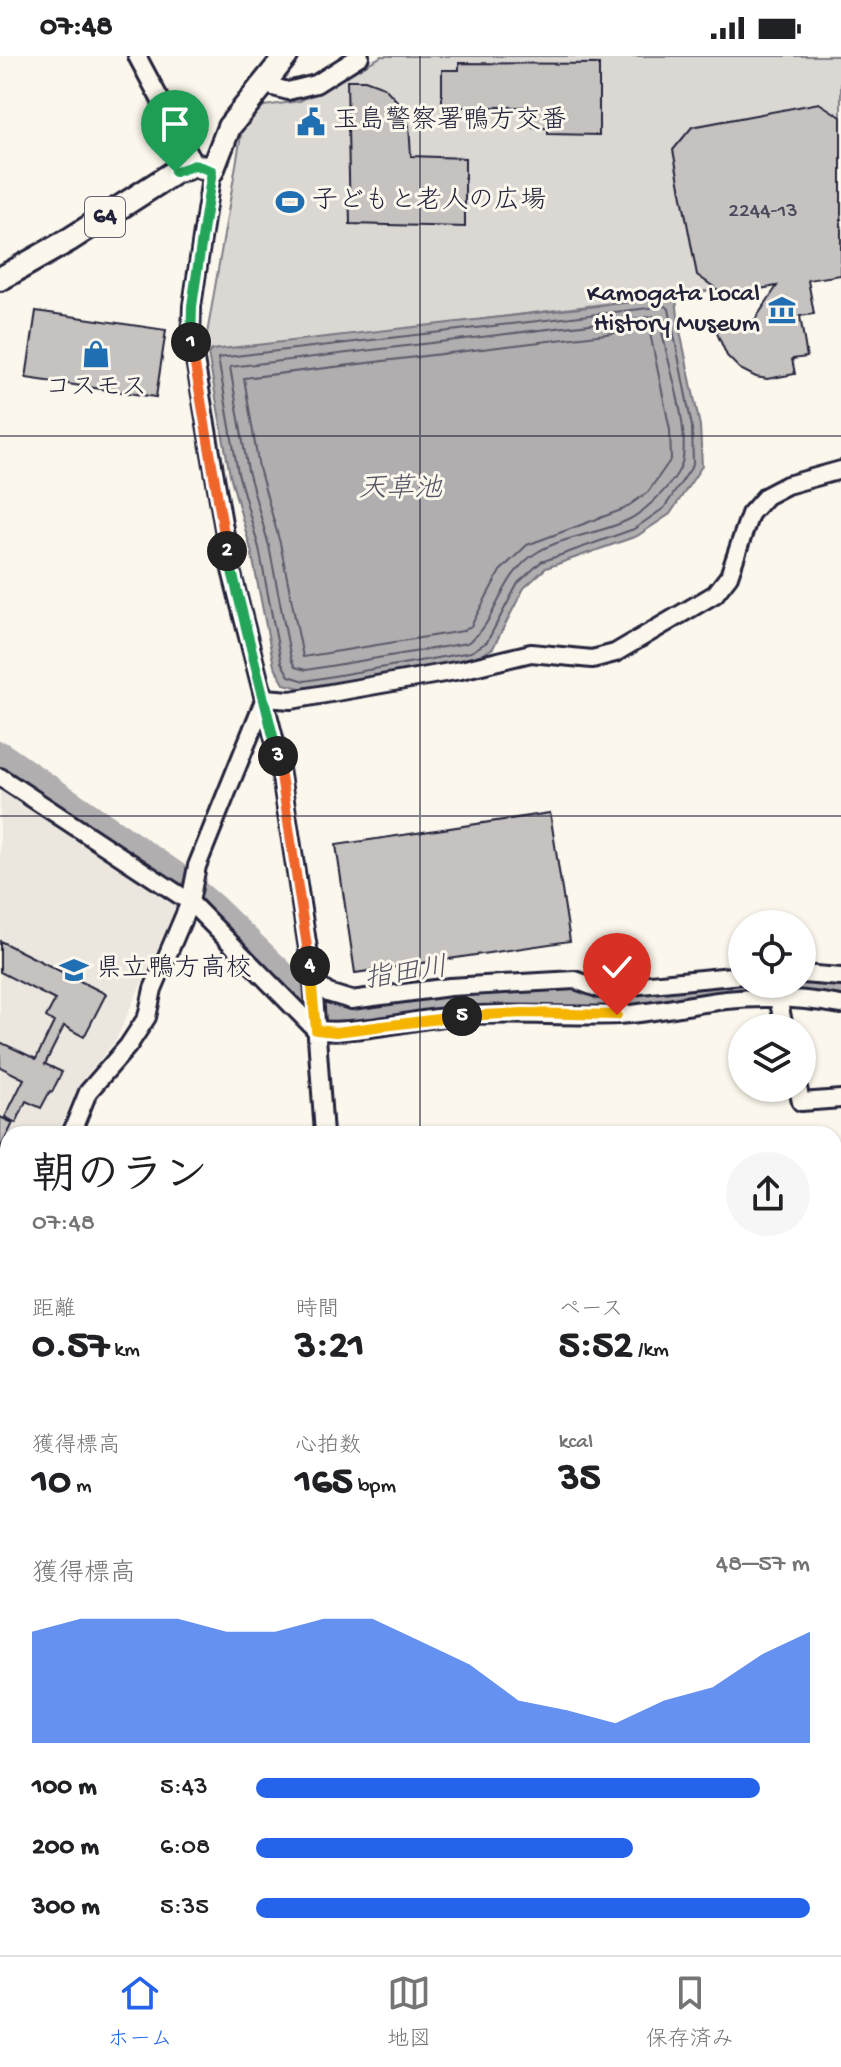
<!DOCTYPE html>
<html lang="ja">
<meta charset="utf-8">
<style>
body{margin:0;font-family:"Gochi Hand","Klee One",sans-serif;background:#f6f6f6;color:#202124;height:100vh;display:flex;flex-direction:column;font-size:30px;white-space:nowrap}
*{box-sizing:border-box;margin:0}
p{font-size:26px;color:#757577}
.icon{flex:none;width:44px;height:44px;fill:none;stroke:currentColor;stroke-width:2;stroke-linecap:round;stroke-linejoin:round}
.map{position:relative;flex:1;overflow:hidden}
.sheet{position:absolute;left:0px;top:1070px;width:842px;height:830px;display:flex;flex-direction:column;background:#fff;border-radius:24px 24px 0 0;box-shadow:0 2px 6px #0004}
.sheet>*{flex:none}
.controls{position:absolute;left:728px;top:854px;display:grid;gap:16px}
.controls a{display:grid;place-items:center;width:88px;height:88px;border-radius:50%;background:#fff;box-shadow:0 2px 6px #0004;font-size:40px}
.pin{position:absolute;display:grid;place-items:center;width:68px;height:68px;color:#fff;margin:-82px -34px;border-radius:50% 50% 50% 0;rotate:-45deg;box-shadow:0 0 8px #0007}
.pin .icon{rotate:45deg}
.km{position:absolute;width:40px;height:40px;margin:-20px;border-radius:50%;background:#222;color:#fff;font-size:22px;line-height:40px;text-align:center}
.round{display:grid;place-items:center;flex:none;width:84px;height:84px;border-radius:42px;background:#f6f6f6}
.headline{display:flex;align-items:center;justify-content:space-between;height:136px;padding:0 32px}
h1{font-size:44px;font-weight:800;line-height:60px}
.stats{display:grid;grid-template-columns:repeat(3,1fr);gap:12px;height:136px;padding:8px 32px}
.stats div{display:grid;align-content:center}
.stats b{font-size:40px;font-weight:800}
.stats small{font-size:22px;font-weight:400}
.stats p{font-size:22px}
.chart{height:224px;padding:16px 32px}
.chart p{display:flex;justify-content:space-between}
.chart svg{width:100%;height:144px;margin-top:8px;fill:#2563eb;opacity:.7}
ul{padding:0 32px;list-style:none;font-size:26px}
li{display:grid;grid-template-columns:128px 96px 1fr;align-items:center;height:60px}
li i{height:20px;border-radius:10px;background:#2563eb}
.status{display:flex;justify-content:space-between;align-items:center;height:56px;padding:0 40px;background:#fff;direction:ltr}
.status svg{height:22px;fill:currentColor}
.menu{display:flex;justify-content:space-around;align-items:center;height:112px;border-top:2px solid #e0e0e0;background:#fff;font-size:22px;color:#757577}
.menu a{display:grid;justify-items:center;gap:4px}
.menu .active{color:#2563eb}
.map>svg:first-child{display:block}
.built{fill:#ebe7df}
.green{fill:#dbd8d3;stroke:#7e7d87;stroke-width:2}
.water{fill:#b1aeb0;stroke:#787681;stroke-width:2}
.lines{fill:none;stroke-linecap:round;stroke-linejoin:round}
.shore{stroke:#5b5a6a;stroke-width:2}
.river{stroke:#b1aeb0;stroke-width:26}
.building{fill:#c6c2c0;stroke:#22223b;stroke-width:2}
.minor-casing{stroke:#22223b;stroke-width:22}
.major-casing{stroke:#22223b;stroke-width:28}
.path{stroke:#22223b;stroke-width:3;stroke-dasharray:2 6;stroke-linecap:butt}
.minor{stroke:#fbf7ec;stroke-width:16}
.major{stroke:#fbf7ec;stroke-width:22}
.split-1-casing{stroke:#fff;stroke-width:16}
.split-2-casing{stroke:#fff;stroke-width:16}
.split-3-casing{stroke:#fff;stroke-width:16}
.split-4-casing{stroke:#fff;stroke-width:16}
.split-5-casing{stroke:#fff;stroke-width:16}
.split-6-casing{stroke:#fff;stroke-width:16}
.split-1{stroke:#22a559;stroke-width:10}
.split-2{stroke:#f0652b;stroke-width:10}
.split-3{stroke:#22a559;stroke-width:10}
.split-4{stroke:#f0652b;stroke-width:10}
.split-5{stroke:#f5b400;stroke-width:10}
.split-6{stroke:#f5b400;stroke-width:10}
.grid{fill:none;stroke:#22223b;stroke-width:2;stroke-opacity:0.55}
.labels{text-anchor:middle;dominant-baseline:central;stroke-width:6;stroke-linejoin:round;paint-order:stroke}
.number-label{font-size:22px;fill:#4b4a5c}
.shield{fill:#fbf7ec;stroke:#636270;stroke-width:2}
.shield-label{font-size:24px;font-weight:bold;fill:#22223b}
.poi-label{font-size:26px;fill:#22223b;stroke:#fbf7ec;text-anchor:start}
.water-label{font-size:28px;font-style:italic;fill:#545364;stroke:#fbf7ec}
</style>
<div class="status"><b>07:48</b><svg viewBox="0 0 49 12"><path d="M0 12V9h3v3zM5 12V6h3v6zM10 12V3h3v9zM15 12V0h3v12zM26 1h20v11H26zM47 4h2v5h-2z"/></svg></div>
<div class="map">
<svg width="841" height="1899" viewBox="0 0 841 1899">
<rect width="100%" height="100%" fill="#fbf7ec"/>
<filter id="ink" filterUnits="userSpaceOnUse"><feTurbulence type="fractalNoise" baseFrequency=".0125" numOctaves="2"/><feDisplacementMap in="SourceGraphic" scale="16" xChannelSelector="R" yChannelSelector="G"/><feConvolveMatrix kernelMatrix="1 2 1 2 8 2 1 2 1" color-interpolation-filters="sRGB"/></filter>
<g filter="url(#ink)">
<g class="built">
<polygon points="0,726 179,844 116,984 83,1024 69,1050 58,1078 8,1078 8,1135 0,1139"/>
<polygon points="0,1253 8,1259 8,1680 5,1677 0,1681"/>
</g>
<g class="green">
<polygon points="382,0 841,0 841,218 208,298 207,278 243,68 264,50 300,45"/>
<polygon points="841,1382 841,1796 834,1781 834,1384"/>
</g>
<polygon class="water" points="676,241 679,270 700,370 702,410 670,458 637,480 546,512 524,532 493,592 473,604 304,633 284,628 274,610 251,494 230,419 208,298 212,294"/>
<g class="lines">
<g class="shore">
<polygon points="666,250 669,253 692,371 693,409 664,452 634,473 541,506 518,527 487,586 471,596 305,625 289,620 281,606 259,492 238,417 218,302"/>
<path d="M657,260L660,264C666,307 688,358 683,402C681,422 646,455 628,464C600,478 563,480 536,497C498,521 498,568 467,587L306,614L295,611L291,603L269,490L248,415L230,311Z"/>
<polygon points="647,273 650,277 670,374 671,403 648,436 624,453 527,489 500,515 471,570 463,575 303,601 280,487 259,412 244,322"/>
</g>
<g class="river">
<polyline points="0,698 175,818 215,852 285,920 344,961 480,939 611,945 717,931 767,928"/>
<polyline points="799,928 841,936"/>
</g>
</g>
<g class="building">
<polygon points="459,7 599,8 599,79 548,78 548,72 533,72 533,51 442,51 442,14 459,14"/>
<polygon points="347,24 365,24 384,31 399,47 409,69 411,100 465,102 465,171 350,168"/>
<polygon points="819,47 841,61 841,219 808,224 814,258 800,260 807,301 792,303 795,318 767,323 756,321 740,313 727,300 716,275 752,268 777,230 725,239 697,219 673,94 692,71"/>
<polygon points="36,255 166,274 156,341 26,322"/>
<polygon points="550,757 570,885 355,917 336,789"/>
<polygon points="0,885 106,938 84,981 64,970 45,1008 62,1016 52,1036 50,1035 41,1052 26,1045 16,1067 5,1061 24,1023 0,1011 0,986 36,1003 54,966 46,961 55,944 0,916"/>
<polygon points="0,1061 13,1067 0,1094"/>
</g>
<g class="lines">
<defs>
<g id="minor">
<polyline points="137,0 195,109"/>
<polyline points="262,28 288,35 316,28 360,0"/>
<polyline points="212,115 192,250 191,281 231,514 277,694 313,925 324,1078"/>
<path d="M0,721L190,846L316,974C362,978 408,964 454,960C509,956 564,961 618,959C655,957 690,948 726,944C765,940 803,942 841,949"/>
<polyline points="802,918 841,921"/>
<polyline points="313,925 328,937 351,944 450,931 575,924 600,933 742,919"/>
<polyline points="778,941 784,972"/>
<polyline points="798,1032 801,1046 841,1043"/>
<polyline points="71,1078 88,1036 128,990 147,961 153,933 190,846 197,810 265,642 291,644 461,614 531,597 592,603 615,597 715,538 729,520 750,458 766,440 787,429 841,414"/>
<polyline points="0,1148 8,1145"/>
<polyline points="0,1175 8,1174"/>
<polyline points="0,1200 8,1190"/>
<polyline points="834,1206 841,1205"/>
<polyline points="0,1245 8,1251"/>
<polyline points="0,1767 8,1774"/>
<polyline points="0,1814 8,1798"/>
<polyline points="510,1892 512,1899"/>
</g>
<polyline id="major" points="0,223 69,184 175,116 195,109 212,115 229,71 286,0"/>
</defs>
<use href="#minor" class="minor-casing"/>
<use href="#major" class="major-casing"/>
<polyline class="path" points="784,1892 786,1899"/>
<use href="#minor" class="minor"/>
<use href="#major" class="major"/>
</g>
</g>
<g class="lines" filter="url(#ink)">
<defs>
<polyline id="split-1" points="175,116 195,109 212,115 192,250 191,286"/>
<polyline id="split-2" points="191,286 227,495"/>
<polyline id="split-3" points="227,495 278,700"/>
<polyline id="split-4" points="278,700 310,910"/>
<polyline id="split-5" points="310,910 316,974 336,976 462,960"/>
<polyline id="split-6" points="462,960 523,957 617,959"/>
</defs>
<use href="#split-1" class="split-1-casing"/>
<use href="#split-2" class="split-2-casing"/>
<use href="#split-3" class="split-3-casing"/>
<use href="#split-4" class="split-4-casing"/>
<use href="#split-5" class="split-5-casing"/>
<use href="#split-6" class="split-6-casing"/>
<use href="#split-1" class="split-1"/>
<use href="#split-2" class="split-2"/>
<use href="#split-3" class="split-3"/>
<use href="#split-4" class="split-4"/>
<use href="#split-5" class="split-5"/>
<use href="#split-6" class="split-6"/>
</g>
<path class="grid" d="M420,0V1078M0,380H841M0,760H841M0,1139H8M834,1139H841M0,1519H8M834,1519H841M420,1892V1899"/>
<defs>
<symbol id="civic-bare" viewBox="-9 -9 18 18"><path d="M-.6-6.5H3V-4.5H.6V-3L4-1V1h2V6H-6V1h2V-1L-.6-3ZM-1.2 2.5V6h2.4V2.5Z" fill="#1f6fb2" stroke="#fbf7ec" stroke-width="2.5" paint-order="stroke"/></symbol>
<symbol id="stadium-bare" viewBox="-9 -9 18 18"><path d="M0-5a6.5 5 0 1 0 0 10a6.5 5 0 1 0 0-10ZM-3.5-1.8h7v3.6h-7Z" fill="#1f6fb2" stroke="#fbf7ec" stroke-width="2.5" paint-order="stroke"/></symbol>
<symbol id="museum-bare" viewBox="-9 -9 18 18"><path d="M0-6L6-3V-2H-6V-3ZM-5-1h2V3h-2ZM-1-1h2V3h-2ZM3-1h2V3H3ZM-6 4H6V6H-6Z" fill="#1f6fb2" stroke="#fbf7ec" stroke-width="2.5" paint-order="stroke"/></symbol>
<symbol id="shop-bare" viewBox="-9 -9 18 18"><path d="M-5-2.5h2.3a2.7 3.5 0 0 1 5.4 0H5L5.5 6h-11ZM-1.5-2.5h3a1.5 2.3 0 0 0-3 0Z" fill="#1f6fb2" stroke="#fbf7ec" stroke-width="2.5" paint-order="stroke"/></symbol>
<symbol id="school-bare" viewBox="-9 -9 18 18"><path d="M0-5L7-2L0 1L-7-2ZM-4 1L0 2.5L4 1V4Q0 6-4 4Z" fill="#1f6fb2" stroke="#fbf7ec" stroke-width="2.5" paint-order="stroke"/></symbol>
</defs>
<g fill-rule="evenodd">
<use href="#civic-bare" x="291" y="46" width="40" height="40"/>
<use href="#stadium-bare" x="270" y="126" width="40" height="40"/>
<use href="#museum-bare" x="762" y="234" width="40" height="40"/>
<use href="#shop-bare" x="76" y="278" width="40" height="40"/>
<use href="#school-bare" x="54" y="894" width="40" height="40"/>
</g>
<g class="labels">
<g class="number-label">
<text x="763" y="156">2244-13</text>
</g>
<rect class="shield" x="85" y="141" width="40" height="40" rx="6"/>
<g class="shield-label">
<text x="105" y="161">64</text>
</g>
<g class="poi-label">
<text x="333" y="66">玉島警察署鴨方交番</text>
<text x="312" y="146">子どもと老人の広場</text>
<text x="760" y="239" text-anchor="end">Kamogata Local<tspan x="760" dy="30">History Museum</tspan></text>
<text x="96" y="333" text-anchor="middle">コスモス</text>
<text x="96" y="914">県立鴨方高校</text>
</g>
<g class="water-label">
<text x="400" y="434">天草池</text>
<text transform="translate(406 919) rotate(-9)">指田川</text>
</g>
</g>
</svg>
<div class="controls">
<a><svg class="icon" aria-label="locate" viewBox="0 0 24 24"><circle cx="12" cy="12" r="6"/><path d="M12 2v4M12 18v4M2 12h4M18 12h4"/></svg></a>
<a><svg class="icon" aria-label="layers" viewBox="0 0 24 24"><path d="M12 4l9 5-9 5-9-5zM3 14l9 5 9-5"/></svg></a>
</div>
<div class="pin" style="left:175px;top:116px;background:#1e9e55"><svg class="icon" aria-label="arrive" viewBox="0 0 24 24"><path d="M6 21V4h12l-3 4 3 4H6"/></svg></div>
<div class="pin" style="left:617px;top:959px;background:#d93025"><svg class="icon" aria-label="check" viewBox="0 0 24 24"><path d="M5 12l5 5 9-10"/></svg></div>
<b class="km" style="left:191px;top:286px">1</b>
<b class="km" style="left:227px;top:495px">2</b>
<b class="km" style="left:278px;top:700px">3</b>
<b class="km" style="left:310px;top:910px">4</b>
<b class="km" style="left:462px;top:960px">5</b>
<section class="sheet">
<div class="headline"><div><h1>朝のラン</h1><p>07:48</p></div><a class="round"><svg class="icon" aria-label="share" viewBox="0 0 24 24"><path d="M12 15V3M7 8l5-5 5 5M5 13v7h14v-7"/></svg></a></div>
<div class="stats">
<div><p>距離</p><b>0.57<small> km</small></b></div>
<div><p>時間</p><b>3:21</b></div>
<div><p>ペース</p><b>5:52<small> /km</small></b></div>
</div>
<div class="stats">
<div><p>獲得標高</p><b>10<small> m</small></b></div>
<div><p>心拍数</p><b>165<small> bpm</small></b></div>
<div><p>kcal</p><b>35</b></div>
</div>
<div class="chart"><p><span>獲得標高</span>48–57 m</p>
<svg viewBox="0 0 160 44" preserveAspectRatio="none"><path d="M0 44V10L10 6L20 6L30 6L40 10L50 10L60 6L70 6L80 13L90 20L100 31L110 34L120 38L130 31L140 27L150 17L160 10V44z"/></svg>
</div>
<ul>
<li><b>100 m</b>5:43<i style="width:91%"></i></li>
<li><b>200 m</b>6:08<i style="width:68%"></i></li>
<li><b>300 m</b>5:35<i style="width:100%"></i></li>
</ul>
</section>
</div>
<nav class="menu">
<a class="active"><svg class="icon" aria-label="home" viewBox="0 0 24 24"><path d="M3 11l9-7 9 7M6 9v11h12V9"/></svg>ホーム</a>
<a><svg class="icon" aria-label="map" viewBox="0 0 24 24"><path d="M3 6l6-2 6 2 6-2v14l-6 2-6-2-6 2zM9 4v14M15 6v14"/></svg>地図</a>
<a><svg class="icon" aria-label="saved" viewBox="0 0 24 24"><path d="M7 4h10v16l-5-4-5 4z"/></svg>保存済み</a>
</nav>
